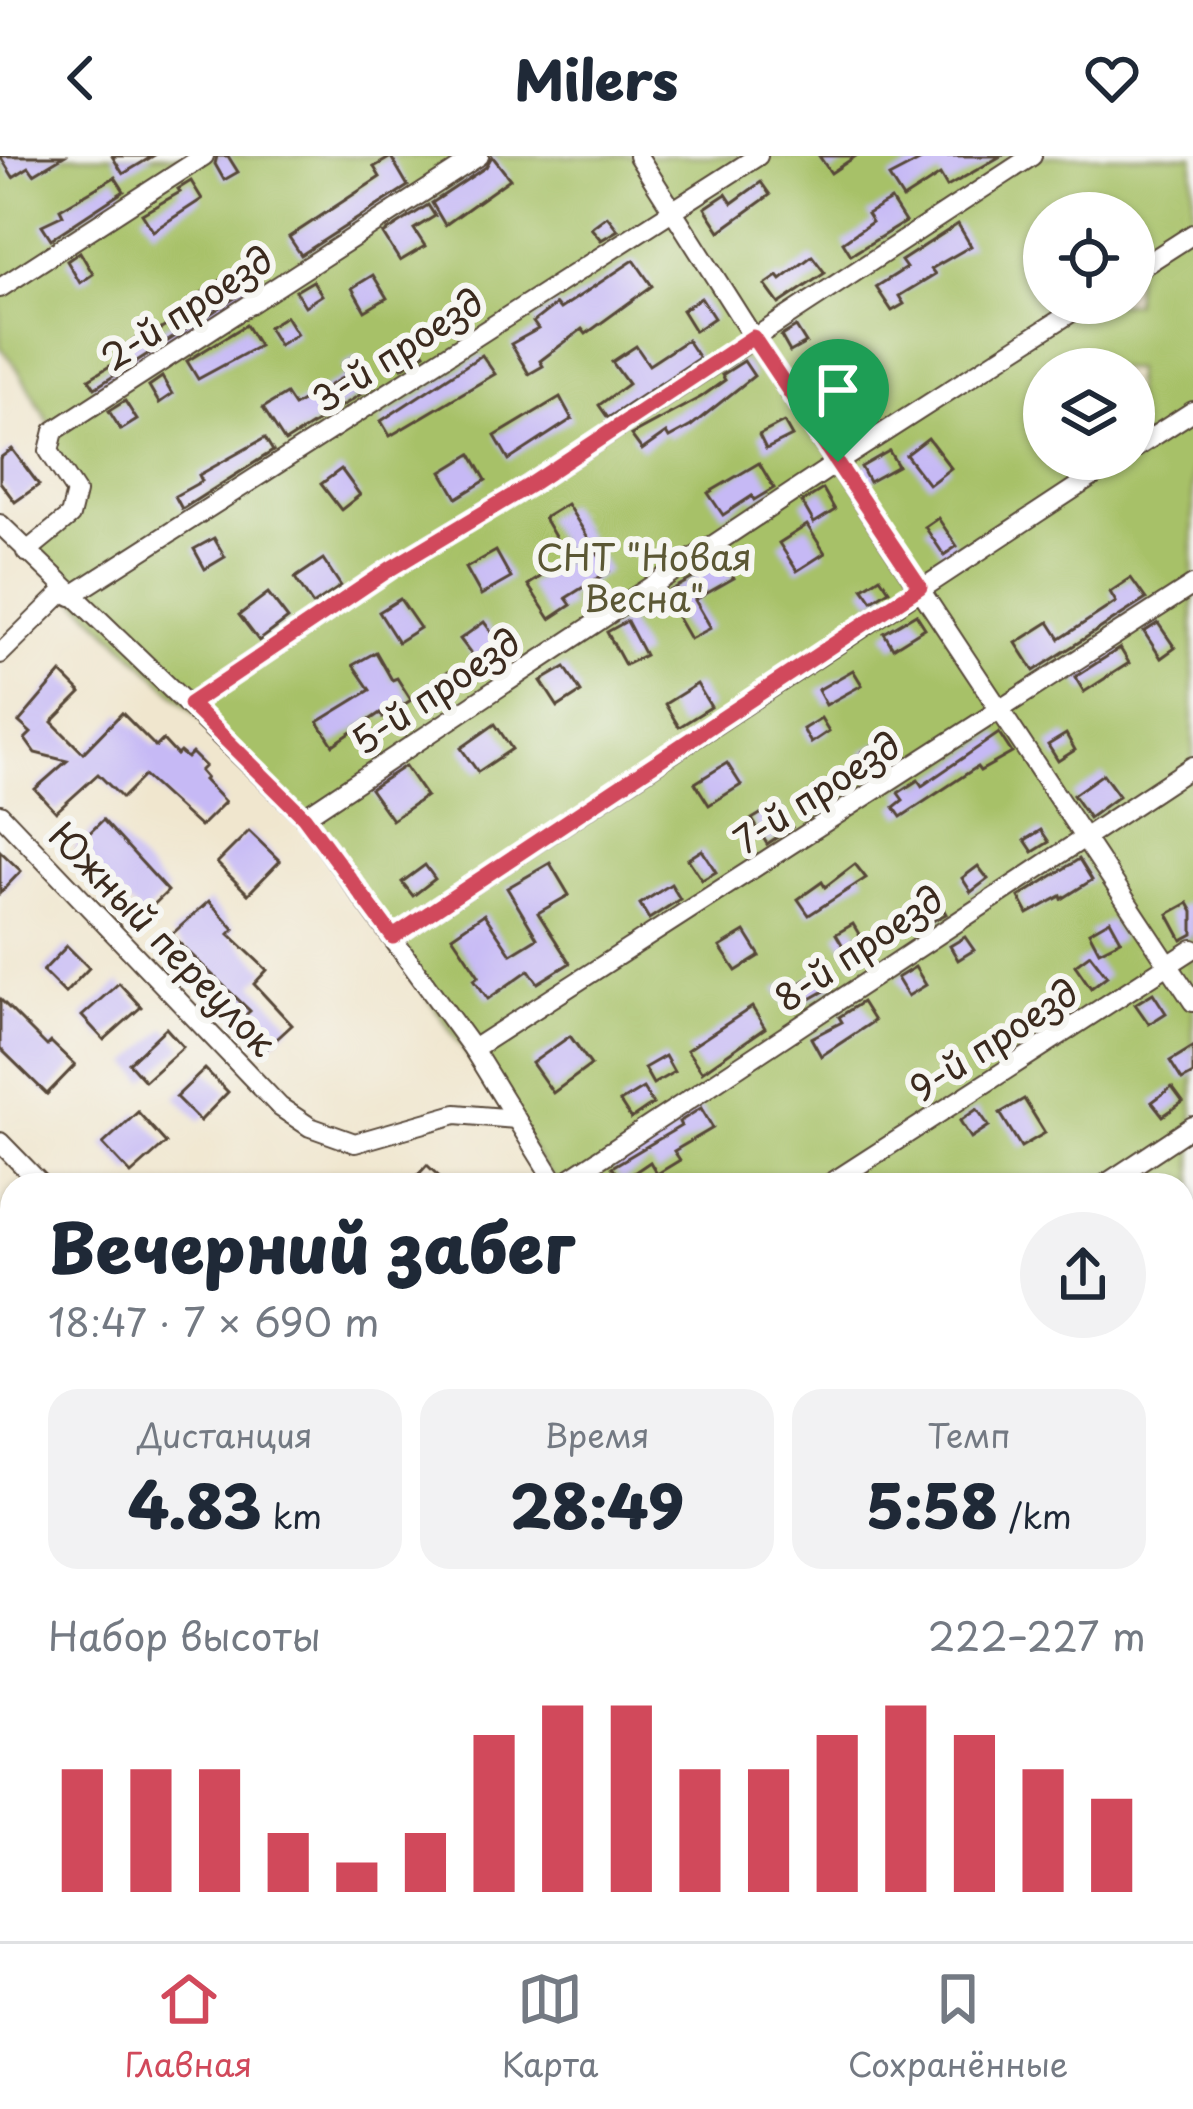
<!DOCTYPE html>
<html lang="ru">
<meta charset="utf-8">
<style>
body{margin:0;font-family:"Playpen Sans",sans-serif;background:#f2f2f3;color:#1f2937;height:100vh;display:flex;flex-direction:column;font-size:45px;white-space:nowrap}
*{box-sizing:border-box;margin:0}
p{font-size:39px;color:#747a83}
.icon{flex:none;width:66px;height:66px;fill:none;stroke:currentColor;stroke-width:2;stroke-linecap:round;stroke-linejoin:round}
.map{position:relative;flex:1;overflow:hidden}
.side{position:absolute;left:0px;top:1017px;width:1194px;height:768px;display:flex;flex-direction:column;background:#fff;border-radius:36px 36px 0 0;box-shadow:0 3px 9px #0004}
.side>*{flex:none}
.tools{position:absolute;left:1023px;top:36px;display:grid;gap:24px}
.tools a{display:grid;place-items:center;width:132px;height:132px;border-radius:50%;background:#fff;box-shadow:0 3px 9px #0004;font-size:60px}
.pin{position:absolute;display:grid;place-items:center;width:102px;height:102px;color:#fff;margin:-123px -51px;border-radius:50% 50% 50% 0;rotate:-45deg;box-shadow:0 0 12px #0007}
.pin .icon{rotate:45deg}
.round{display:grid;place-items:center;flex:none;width:126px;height:126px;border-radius:63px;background:#f2f2f3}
.summary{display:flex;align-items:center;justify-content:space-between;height:204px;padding:0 48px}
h1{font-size:66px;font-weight:800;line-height:90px}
.metrics{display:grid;grid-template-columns:repeat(3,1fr);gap:18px;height:204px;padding:12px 48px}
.metrics div{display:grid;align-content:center;border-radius:30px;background:#f2f2f3;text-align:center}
.metrics b{font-size:60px;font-weight:800}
.metrics small{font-size:33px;font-weight:400}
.metrics p{font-size:33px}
.chart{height:336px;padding:24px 48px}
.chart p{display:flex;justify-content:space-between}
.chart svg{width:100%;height:216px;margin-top:12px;stroke:#d1495b;stroke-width:6}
header{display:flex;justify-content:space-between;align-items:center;height:156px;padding:0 48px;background:#fff;font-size:54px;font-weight:800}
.tab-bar{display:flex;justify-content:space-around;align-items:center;height:168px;border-top:3px solid #e0e1e3;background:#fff;font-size:33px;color:#747a83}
.tab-bar a{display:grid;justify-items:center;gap:6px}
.tab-bar .active{color:#d1495b}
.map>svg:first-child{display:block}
.industrial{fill:#c3c1db}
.green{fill:#a7c167;stroke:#717642;stroke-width:3;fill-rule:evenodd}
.forest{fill:#85a75c;stroke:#60683d;stroke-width:3}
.building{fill:#c6b9f5}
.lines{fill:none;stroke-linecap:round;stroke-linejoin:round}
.minor-casing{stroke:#564638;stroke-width:22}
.minor{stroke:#fff;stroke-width:18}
.route-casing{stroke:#fff;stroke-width:24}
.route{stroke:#d1495b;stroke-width:15}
.labels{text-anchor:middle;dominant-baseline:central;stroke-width:12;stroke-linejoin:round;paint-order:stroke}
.street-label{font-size:36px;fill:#3b2a1e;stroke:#f6f6f2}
.park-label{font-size:36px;fill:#5b5734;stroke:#f6f6f2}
</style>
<header><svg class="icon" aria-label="back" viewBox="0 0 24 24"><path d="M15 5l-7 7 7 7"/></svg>Milers<svg class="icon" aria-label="heart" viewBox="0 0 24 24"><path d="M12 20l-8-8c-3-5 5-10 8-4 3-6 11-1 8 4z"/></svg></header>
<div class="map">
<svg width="1193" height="1785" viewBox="0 0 1193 1785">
<rect width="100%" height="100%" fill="#f6f6f2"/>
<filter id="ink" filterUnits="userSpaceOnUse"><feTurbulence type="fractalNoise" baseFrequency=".00833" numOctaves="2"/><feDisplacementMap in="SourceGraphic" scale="24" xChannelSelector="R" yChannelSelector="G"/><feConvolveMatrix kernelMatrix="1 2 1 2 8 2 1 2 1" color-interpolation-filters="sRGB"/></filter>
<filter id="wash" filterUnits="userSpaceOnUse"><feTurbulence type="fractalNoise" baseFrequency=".004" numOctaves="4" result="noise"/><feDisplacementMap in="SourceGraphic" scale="48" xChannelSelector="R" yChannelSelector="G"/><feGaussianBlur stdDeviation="2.7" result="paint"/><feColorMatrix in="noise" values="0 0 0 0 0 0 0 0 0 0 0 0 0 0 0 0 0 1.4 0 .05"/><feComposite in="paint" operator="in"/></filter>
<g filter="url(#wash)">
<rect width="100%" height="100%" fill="#f0e6ce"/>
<polygon class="industrial" points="12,1655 12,1773 915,1773 926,1785 0,1785 0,1667"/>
<path class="green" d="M0,0H1193V1785H1011L1002,1773H1182V1029H557L304,661L26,396L69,360L76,336L49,295L54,275L16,210L0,191ZM1044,57H1134V147H1044ZM1044,213H1134V303H1044Z"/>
<polygon class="forest" points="915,1773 1002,1773 1011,1785 926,1785"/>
<g id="blocks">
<g class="building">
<polygon points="0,0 64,0 34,18 29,11 13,21"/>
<polygon points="112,0 153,0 123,18"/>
<polygon points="217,0 228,0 238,16 224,24 215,8"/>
<polygon points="492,0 510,23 445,69 432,47 486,11"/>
<polygon points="819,0 856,0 831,17"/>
<polygon points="929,0 1001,0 947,31 940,19 903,43 889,21"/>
<polygon points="391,1 408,30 301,99 289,81 380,21 374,11"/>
<polygon points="115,21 124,35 51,83 42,69 63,59 60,53"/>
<polygon points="191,25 202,43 153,75 142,58 180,36 178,33"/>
<polygon points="761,26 770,39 720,75 705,52 726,38 732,47"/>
<polygon points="891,44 905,66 851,99 843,86 872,66 867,58"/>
<polygon points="428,49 435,60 414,73 425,90 400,105 383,78"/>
<polygon points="607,60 618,74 601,84 591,72"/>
<polygon points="958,68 971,90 931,113 935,118 899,140 904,148 892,155 876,131 906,112 901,105"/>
<polygon points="80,96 93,118 80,127 67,105"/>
<polygon points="812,100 825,117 779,148 765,129 778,120 781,124"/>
<polygon points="634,104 652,130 586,178 582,173 540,205 543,210 529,218 511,188 538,173 533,166 556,148 560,153"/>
<polygon points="249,106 261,125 95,232 89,223 129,198 124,190 142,179 145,183 200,149 195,141"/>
<polygon points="373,119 387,142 365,155 352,132"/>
<polygon points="313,125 322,139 305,150 296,135"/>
<polygon points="701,142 714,162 695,175 682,154"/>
<polygon points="286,160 297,178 279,189 268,171"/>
<polygon points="246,169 259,190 198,223 187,205"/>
<polygon points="796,171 806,187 790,196 781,180"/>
<polygon points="687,184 699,202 608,262 599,249 628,228 612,206 636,190 649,209"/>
<polygon points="417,185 425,197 402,212 394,200"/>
<polygon points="482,199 495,218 390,280 381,265"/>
<polygon points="356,201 374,230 285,286 263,252 286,238 294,250 347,219 342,210"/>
<polygon points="744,205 754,220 691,270 669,282 666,277 642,294 631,279 701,241 725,224 722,219"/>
<polygon points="162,221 172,238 159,247 149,230"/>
<polygon points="855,240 871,264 847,280 831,255"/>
<polygon points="560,241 572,263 509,304 495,280"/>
<polygon points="125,245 137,264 121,274 109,255"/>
<polygon points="784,266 792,280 766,293 759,279"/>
<polygon points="265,282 273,295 182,353 175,340 202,325 199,319"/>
<polygon points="928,282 951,312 929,329 906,299"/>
<polygon points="12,293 39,329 15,346 0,326 0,302"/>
<polygon points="889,295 898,310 869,326 861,311"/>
<polygon points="471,298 486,324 457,342 442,316"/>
<polygon points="759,307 774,332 754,344 752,340 723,359 708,337"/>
<polygon points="341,313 360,339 341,354 321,328"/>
<polygon points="823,333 835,354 814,367 802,346"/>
<polygon points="567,348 609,415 566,442 571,449 550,463 528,429 568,403 544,362"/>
<polygon points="938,362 957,390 944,399 925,371"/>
<polygon points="807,369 825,397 797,415 779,387"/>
<polygon points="214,382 225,401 205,413 194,393"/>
<polygon points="496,395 511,422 481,439 466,412"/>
<polygon points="323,403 341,430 313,449 295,422"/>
<polygon points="724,405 734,422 695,444 711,472 690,483 664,438"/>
<polygon points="880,421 889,434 872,445 863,432"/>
<polygon points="1131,422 1146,443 1034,515 1016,487 1049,466 1060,483 1116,446 1110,436"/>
<polygon points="268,437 288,463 259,485 239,459"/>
<polygon points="400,443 420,472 398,486 379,456"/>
<polygon points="916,458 925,472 893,492 884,477"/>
<polygon points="627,465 645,499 625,509 607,476"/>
<polygon points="484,466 506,495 482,512 460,483"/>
<polygon points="1158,467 1175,492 1161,502 1144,476"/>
<polygon points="1120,492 1129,507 1084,536 1075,521"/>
<polygon points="376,496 392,524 397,522 411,544 383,562 380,557 333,589 318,566 370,534 353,509"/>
<polygon points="565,511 581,536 558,551 541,525"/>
<polygon points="853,514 862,529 826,549 818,534"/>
<polygon points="447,516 460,535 438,550 425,531"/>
<polygon points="61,517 81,537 52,566 83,597 122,557 156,591 163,584 177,599 180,596 187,602 192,597 205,610 200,615 206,622 204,624 225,646 200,671 144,620 122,642 98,618 56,656 35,633 67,605 35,597 25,583 31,577 19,566"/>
<polygon points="697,528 711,551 679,571 665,548"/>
<polygon points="821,562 829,575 811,587 803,573"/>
<polygon points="495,568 512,593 478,616 461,592"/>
<polygon points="999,577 1012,597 980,615 977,611 901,661 894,651 903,644 898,637 918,624 922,630"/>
<polygon points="1066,578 1075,594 1058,605 1048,589"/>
<polygon points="880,586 891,605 872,615 862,596"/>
<polygon points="727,607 741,629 709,649 695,627"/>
<polygon points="405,610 426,640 392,664 370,633"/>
<polygon points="1103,618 1119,640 1089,662 1073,639"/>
<polygon points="777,648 792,671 767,688 752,663"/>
<polygon points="103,664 168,735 142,760 74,692"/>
<polygon points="1041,674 1049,686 1033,696 1025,684"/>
<polygon points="249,675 280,705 248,738 217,707"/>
<polygon points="702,694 716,716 702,724 688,703"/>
<polygon points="0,695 21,715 0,737"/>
<polygon points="1079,703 1092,724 1062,743 1061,740 1028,758 1019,741"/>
<polygon points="550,707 569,739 538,757 570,807 538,827 529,814 488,843 474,823 479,820 452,780 484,758 511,798 537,782 507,732"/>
<polygon points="855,708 866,722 809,759 798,743 822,726 825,731"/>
<polygon points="425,709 435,723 413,740 402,726"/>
<polygon points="978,710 988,723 971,736 962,722"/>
<polygon points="671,728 680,743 649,763 640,748"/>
<polygon points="936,740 946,758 921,771 911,753"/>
<polygon points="209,745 234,773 229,778 267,814 254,828 292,869 267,892 240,864 250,855 171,779"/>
<polygon points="1188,747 1193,756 1193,778 1182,784 1168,758"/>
<polygon points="1110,764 1121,784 1099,795 1089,776"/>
<polygon points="853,768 870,797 853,807 836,778"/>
<polygon points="745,776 760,800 736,815 720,791"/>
<polygon points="965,781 974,794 958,804 950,790"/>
<polygon points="67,790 89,812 65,837 43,815"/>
<polygon points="1090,798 1107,820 1091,832 1075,809"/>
<polygon points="827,811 837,828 789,855 775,833 790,825 794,831"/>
<polygon points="915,811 926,829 908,840 897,822"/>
<polygon points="119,827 141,851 104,884 82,860"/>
<polygon points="1153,837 1166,857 1149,868 1135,848"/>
<polygon points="0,843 47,890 51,886 75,909 47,938 0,892"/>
<polygon points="862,846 874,865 821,900 811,882 842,866 839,861"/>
<polygon points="752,851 765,872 702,916 687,894"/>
<polygon points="166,872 183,891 145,925 129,907"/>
<polygon points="570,880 591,909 553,937 532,907"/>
<polygon points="1193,891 1193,918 1182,924 1170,905"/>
<polygon points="665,900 674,916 653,928 644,912"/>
<polygon points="205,913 228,936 200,965 176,941"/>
<polygon points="1172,931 1183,946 1163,960 1152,946"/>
<polygon points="643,932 653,948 631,963 620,946"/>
<polygon points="1024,943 1045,977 1021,991 1000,957"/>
<polygon points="701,952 713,972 674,995 680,1004 657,1018 650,1006 622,1025 612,1011 681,970 679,966"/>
<polygon points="977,953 989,970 971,982 960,965"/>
<polygon points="138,956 166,987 131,1018 103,988"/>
<polygon points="427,1009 448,1029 409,1029"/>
</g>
</g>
</g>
<g filter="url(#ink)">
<use href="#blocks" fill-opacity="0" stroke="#564638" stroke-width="3"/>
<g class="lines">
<defs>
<g id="minor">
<polyline points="638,0 753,181 1193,846"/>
<polyline points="1134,116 1193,78"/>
<polyline points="0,132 204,0"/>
<polyline points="1134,293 1193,255"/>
<polyline points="0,368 304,661 473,893 557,1029"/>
<polyline points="26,396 70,360 76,336 49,295 54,275 479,0"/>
<polyline points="71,440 758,0"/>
<polyline points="0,498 65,434"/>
<polyline points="190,548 390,413 530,329 1032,0"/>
<polyline points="0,658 280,951 310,971 355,987 456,958 516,963"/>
<polyline points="304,661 838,306 1086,147"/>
<polyline points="393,781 1119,303"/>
<polyline points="473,893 1193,429"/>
<polyline points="0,986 42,1029"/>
<polyline points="560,1029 1193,610"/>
<polyline points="828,1029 1193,793"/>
<polyline points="1104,1029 1193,970"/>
<polyline points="1182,1160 1193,1152"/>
<polyline points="0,1207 12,1193"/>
<polyline points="0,1262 12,1272"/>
<polyline points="1182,1336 1193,1329"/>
<polyline points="1182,1521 1193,1514"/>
<polyline points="0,1531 12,1543"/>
<polyline points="1182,1696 1193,1689"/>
<polyline points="0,1726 12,1714"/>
<polyline points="314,1773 327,1785"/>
<polyline points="1002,1773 1011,1785"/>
<polyline points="35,1785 47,1773"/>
<polyline points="140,1785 152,1773"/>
<polyline points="239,1785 251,1773"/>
<polyline points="394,1785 406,1773"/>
<polyline points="480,1785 493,1773"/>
<polyline points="571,1785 583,1773"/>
<polyline points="659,1785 672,1773"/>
<polyline points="747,1785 759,1773"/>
<polyline points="837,1785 849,1773"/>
<polyline points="1051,1785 1068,1773"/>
</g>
</defs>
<use href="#minor" class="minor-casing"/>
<use href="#minor" class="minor"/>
</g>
</g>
<g class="lines" filter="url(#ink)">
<defs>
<polygon id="route" points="753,181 920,431 393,781 304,661 190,548 390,413 530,329"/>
</defs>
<use href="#route" class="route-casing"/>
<use href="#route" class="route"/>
</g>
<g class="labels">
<g class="street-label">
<text transform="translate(186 151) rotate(-33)">2-й проезд</text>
<text transform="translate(397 193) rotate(-33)">3-й проезд</text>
<text transform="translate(435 534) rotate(-34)">5-й проезд</text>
<text transform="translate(816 635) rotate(-33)">7-й проезд</text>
<text transform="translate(164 782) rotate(46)">Южный переулок</text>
<text transform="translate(858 791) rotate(-34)">8-й проезд</text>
<text transform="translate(993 883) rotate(-33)">9-й проезд</text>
</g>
<g class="park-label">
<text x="644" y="400">СНТ "Новая<tspan x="644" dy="41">Весна"</tspan></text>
</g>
</g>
</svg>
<div class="tools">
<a><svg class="icon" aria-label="locate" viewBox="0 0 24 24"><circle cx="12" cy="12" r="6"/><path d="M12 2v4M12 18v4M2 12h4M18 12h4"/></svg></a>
<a><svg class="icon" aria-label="layers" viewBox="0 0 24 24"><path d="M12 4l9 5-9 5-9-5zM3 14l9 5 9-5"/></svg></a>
</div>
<div class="pin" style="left:838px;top:306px;background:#1e9e55"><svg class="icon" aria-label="arrive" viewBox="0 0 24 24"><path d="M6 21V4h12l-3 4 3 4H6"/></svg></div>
<section class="side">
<div class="summary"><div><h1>Вечерний забег</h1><p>18:47 · 7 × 690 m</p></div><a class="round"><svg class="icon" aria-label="share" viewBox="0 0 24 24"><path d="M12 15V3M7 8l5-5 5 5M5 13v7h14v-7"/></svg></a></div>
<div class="metrics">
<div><p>Дистанция</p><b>4.83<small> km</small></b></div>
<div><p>Время</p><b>28:49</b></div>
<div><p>Темп</p><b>5:58<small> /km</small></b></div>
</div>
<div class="chart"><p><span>Набор высоты</span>222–227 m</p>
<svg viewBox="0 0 160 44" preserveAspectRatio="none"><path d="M5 44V19M15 44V19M25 44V19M35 44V32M45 44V38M55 44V32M65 44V12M75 44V6M85 44V6M95 44V19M105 44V19M115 44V12M125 44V6M135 44V12M145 44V19M155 44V25"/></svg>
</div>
</section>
</div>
<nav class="tab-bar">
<a class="active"><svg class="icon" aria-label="home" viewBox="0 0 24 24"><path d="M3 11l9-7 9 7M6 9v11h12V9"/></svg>Главная</a>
<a><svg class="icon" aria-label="map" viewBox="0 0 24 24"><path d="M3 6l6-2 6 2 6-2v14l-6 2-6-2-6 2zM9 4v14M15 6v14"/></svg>Карта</a>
<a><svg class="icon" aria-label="saved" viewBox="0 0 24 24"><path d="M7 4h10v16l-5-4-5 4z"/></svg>Сохранённые</a>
</nav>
